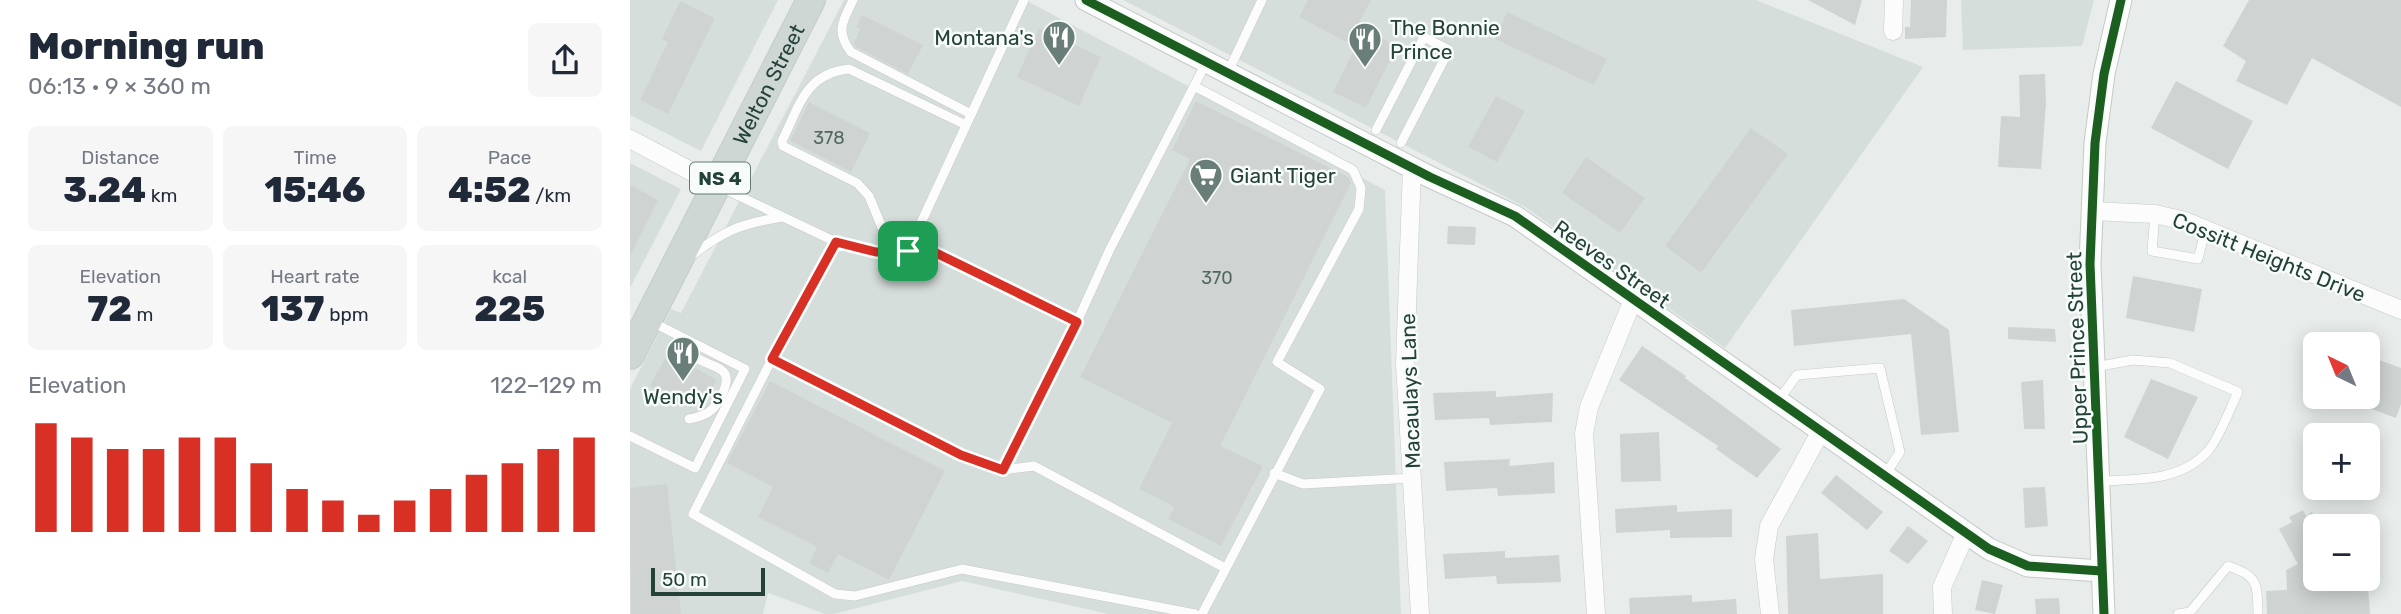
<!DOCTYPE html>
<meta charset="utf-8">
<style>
body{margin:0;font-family:Rubik,sans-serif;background:#f6f6f7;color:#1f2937;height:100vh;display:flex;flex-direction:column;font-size:26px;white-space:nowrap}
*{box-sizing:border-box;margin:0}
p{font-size:23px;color:#747a83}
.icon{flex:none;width:38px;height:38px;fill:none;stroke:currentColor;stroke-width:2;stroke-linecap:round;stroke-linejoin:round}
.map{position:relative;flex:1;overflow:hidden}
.sheet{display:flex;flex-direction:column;background:#fff;width:630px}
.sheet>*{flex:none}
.needle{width:46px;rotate:317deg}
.buttons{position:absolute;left:1673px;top:332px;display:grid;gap:14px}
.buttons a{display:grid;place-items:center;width:77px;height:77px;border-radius:10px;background:#fff;box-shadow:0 4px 18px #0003;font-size:35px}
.scale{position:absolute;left:21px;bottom:18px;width:114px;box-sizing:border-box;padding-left:7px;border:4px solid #24423a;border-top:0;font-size:19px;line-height:24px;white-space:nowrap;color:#24423a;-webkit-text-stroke:5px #f7fbf9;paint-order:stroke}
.pin{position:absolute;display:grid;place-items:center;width:60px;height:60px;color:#fff;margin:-30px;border-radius:14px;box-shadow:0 4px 10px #0006}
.round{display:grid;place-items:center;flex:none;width:74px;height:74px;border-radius:10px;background:#f6f6f7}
.head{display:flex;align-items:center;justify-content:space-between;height:119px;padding:0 28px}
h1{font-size:38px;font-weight:800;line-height:52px}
.metrics{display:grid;grid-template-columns:repeat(3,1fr);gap:10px;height:119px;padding:7px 28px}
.metrics div{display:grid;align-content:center;border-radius:10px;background:#f6f6f7;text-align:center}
.metrics b{font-size:35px;font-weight:800}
.metrics small{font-size:19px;font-weight:400}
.metrics p{font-size:19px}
.chart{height:196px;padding:14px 28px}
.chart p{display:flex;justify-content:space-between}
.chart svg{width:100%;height:126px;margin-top:7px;stroke:#d93025;stroke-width:6}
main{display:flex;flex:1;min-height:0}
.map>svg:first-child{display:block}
.built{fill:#d6dedb}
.building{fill:#cfd4d2}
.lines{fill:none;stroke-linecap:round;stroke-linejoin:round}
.service-casing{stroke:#c5cac8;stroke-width:10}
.minor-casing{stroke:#c5cac8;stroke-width:19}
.tertiary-casing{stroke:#c5cac8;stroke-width:23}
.primary-casing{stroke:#c3ccc9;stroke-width:30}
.service{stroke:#fcfcfc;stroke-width:9}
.minor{stroke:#fcfcfc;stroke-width:18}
.tertiary{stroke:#fcfcfc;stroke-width:21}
.primary{stroke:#cfd7d5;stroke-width:28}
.cycleway-casing{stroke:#f7fbf9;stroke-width:13}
.cycleway{stroke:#1b5e20;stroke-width:9}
.route-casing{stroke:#fff;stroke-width:14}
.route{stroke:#d93025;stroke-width:9}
.labels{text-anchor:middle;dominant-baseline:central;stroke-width:5;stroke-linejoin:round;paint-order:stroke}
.number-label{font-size:18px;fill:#506761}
.shield{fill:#f7fbf9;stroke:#637a73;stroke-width:2}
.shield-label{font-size:19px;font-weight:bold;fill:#24423a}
.poi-label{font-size:21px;fill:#24423a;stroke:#f7fbf9;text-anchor:start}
.street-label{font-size:21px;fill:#24423a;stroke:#f7fbf9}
</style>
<main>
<section class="sheet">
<div class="head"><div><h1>Morning run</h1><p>06:13 · 9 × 360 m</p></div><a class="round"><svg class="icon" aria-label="share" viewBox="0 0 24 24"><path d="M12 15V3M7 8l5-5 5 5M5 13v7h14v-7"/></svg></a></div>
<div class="metrics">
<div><p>Distance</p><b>3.24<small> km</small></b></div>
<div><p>Time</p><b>15:46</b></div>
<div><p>Pace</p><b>4:52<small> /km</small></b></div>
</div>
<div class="metrics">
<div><p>Elevation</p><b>72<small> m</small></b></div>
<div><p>Heart rate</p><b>137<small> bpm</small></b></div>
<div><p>kcal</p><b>225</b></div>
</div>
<div class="chart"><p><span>Elevation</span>122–129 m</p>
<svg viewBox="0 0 160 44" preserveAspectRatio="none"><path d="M5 44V6M15 44V11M25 44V15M35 44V15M45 44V11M55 44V11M65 44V20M75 44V29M85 44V33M95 44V38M105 44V33M115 44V29M125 44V24M135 44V20M145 44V15M155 44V11"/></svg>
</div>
</section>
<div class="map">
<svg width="1771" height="614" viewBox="0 0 1771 614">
<rect width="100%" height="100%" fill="#e8edeb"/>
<g class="built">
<polygon points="0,0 148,0 71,151 0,115"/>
<polygon points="214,0 395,0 755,190 771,614 478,614 332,581 204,614 195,614 138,593 133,614 0,614 0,389 41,309 51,313"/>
<polygon points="493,0 1126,0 1293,67 1095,348 895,207"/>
<polygon points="1331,0 1464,0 1452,46 1333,50"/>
<polygon points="0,163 51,189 0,288"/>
</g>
<g class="building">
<polygon points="678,0 741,0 727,26 767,46 736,108 703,92 726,47 669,17"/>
<polygon points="1178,0 1232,0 1225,25"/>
<polygon points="1281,0 1317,0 1316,37 1275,39 1275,27 1280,27"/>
<polygon points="1619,0 1771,0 1771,107 1682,58 1657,105 1606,81 1616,61 1593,46"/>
<polygon points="50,1 85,18 38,114 10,100 38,42 32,39"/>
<polygon points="877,12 977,59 964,85 865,39"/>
<polygon points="232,15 293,45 278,74 226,47 224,43 230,29 226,27"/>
<polygon points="409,28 471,57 449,106 387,77"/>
<polygon points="1415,74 1416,104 1411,169 1368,167 1371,116 1390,117 1389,75"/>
<polygon points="1546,81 1623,121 1598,169 1521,128"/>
<polygon points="866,96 895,111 867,162 838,147"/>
<polygon points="566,101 718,177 721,183 590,446 633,466 591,546 538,519 545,507 509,489 542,423 450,377 560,159 542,150"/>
<polygon points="179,102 240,133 221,172 160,141"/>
<polygon points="1121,128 1158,154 1071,273 1035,246"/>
<polygon points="956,157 1015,198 990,233 932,193"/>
<polygon points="0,185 28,200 0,256"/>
<polygon points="818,226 846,227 845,245 817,244"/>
<polygon points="1503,276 1572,289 1564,332 1496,318"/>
<polygon points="1274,299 1319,330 1329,432 1291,435 1281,334 1164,346 1161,310"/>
<polygon points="1378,327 1425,329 1426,342 1378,339"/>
<polygon points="1012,346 1056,376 1055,378 1151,449 1127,478 1086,449 1088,446 989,380"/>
<polygon points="38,353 87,380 76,400 67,395 60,408 20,386"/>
<polygon points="1738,356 1771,368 1771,404 1766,418 1714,399 1738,397"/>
<polygon points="1521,379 1568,397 1538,459 1494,437"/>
<polygon points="1413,380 1415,429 1394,429 1391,382"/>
<polygon points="140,381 315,471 259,580 208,554 198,573 179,563 187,547 128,517 143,487 97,463"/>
<polygon points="866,391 866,397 923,393 922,422 860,425 859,418 805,420 803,393"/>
<polygon points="1029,432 1031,481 991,482 990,434"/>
<polygon points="880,459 879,466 924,462 925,493 868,496 867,488 816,491 814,462"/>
<polygon points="1206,475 1253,512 1237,530 1191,493"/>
<polygon points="37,484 51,614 1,614 0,488"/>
<polygon points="1415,487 1418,526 1395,528 1393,488"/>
<polygon points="1047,505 1047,512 1102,509 1102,537 1040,538 1040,530 986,533 985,509"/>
<polygon points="1673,510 1676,516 1682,512 1690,527 1685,527 1685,579 1717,579 1721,587 1738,586 1740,614 1637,614 1636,591 1657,590 1656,570 1668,564 1649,529 1662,522 1659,517"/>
<polygon points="1278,526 1298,541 1278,564 1259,551"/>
<polygon points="1188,533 1190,579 1253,574 1253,614 1158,614 1156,536"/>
<polygon points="875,551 875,558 929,555 931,582 867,584 866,576 815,579 813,554"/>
<polygon points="1352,580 1373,585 1365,614 1345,610"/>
<polygon points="1062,595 1062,602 1106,599 1107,614 1000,614 999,598"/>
<polygon points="1429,598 1430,614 1406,614 1405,599"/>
</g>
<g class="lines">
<defs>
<g id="service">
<path d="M223,0C213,21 205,31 221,52L341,114"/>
<polyline points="598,72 632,0"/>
<polyline points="564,86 723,170 731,188 729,209 647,362 690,389 572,614"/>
<polyline points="746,130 794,37 819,50 771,143"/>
<polyline points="90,187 206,242 246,252 278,251 394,0"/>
<polyline points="1525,214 1522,251 1568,259 1576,228"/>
<polyline points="278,251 302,251 447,322 480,249 576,63"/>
<path d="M262,252L239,196L227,183L153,146L152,141C170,105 175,74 219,69L336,125"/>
<path d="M61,256C95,230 110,224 152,217"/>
<polyline points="447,322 373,470 331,455 142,359 63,514 205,594 225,596 332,569 565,614"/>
<path d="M48,336C52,342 56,350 61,354C81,371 109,362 90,399C82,413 74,416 59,419"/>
<polyline points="142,359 206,242"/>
<path d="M1465,367L1503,360L1540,363L1608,392C1601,407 1588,440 1578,451C1550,482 1508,479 1470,481"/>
<polyline points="1148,401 1167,375 1250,368 1270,452 1255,475"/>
<polyline points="0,436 65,468 115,369 20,321"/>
<polyline points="373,470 404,466 595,568"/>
<polyline points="644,473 673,484 783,478"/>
<path d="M1548,614L1560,612L1598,566C1629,576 1627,584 1628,614"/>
</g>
<g id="minor">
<polyline points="1263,31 1264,0"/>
<polyline points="0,139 87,185"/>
<polyline points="782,167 775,364 790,614"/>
<polyline points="1462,211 1525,214 1555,221 1771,310"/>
<polyline points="966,614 954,434 959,407 1003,300"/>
<polyline points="1140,614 1134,559 1139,526 1191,431"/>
<polyline points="1313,614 1312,587 1336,533"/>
</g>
<g id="tertiary">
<polyline points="456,0 800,177 885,216 1359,549 1398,566 1471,571"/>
<polyline points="1474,614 1460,264 1465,143 1474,74 1491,0"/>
</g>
<g id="primary">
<path id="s1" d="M0,355L181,0"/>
</g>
</defs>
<use href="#service" class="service-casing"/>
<use href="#minor" class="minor-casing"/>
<use href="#tertiary" class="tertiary-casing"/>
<use href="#primary" class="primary-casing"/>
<use href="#service" class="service"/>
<use href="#minor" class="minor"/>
<use href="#tertiary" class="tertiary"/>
<use href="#primary" class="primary"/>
<defs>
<g id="cycleway">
<polyline points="456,0 800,177 885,216 1359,549 1398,566 1471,571"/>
<polyline points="1474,614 1460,264 1465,143 1474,74 1491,0"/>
</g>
</defs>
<use href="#cycleway" class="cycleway-casing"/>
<use href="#cycleway" class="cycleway"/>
</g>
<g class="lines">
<defs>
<polygon id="route" points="206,242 246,252 302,251 447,322 373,470 331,455 142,359"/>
</defs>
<use href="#route" class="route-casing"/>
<use href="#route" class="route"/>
</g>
<defs>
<symbol id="restaurant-pin" viewBox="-11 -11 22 30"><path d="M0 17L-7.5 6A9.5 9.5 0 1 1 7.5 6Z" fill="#697e78" stroke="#f7fbf9"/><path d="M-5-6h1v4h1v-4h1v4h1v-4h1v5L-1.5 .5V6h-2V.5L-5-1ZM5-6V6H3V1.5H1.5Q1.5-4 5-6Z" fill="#fff"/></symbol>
<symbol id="supermarket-pin" viewBox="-11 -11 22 30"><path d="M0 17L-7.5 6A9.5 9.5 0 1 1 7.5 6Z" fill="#697e78" stroke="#f7fbf9"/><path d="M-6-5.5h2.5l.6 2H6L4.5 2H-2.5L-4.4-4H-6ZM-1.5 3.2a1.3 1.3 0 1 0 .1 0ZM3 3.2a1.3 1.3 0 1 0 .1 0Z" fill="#fff"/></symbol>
</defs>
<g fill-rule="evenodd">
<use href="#restaurant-pin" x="410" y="18" width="38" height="52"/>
<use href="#restaurant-pin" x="716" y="20" width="38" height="52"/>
<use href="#supermarket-pin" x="557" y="156" width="38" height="52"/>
<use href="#restaurant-pin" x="34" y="334" width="38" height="52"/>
</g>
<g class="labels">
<g class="number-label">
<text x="199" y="138">378</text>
<text x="587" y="278">370</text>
</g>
<rect class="shield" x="60" y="162.5" width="60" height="31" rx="5"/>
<g class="shield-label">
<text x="90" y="178">NS 4</text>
</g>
<g class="poi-label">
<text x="760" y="27">The Bonnie<tspan x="760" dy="24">Prince</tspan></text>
<text x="404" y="37" text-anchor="end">Montana's</text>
<text x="600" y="175">Giant Tiger</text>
<text x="53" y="396" text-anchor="middle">Wendy's</text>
</g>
<g class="street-label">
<text stroke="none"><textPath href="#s1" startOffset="304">Welton Street</textPath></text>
<text transform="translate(1639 257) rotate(22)">Cossitt Heights Drive</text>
<text transform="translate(982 264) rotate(35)">Reeves Street</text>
<text transform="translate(1447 348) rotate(-92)">Upper Prince Street</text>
<text transform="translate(780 391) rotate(-92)">Macaulays Lane</text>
</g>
</g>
</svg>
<div class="buttons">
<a><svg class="needle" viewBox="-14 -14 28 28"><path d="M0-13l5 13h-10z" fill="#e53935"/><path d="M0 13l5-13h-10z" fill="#747a83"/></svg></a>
<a>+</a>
<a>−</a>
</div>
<div class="scale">50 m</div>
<div class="pin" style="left:278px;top:251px;background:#1e9e55"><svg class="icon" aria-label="arrive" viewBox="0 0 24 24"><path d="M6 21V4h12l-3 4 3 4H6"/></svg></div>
</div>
</main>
